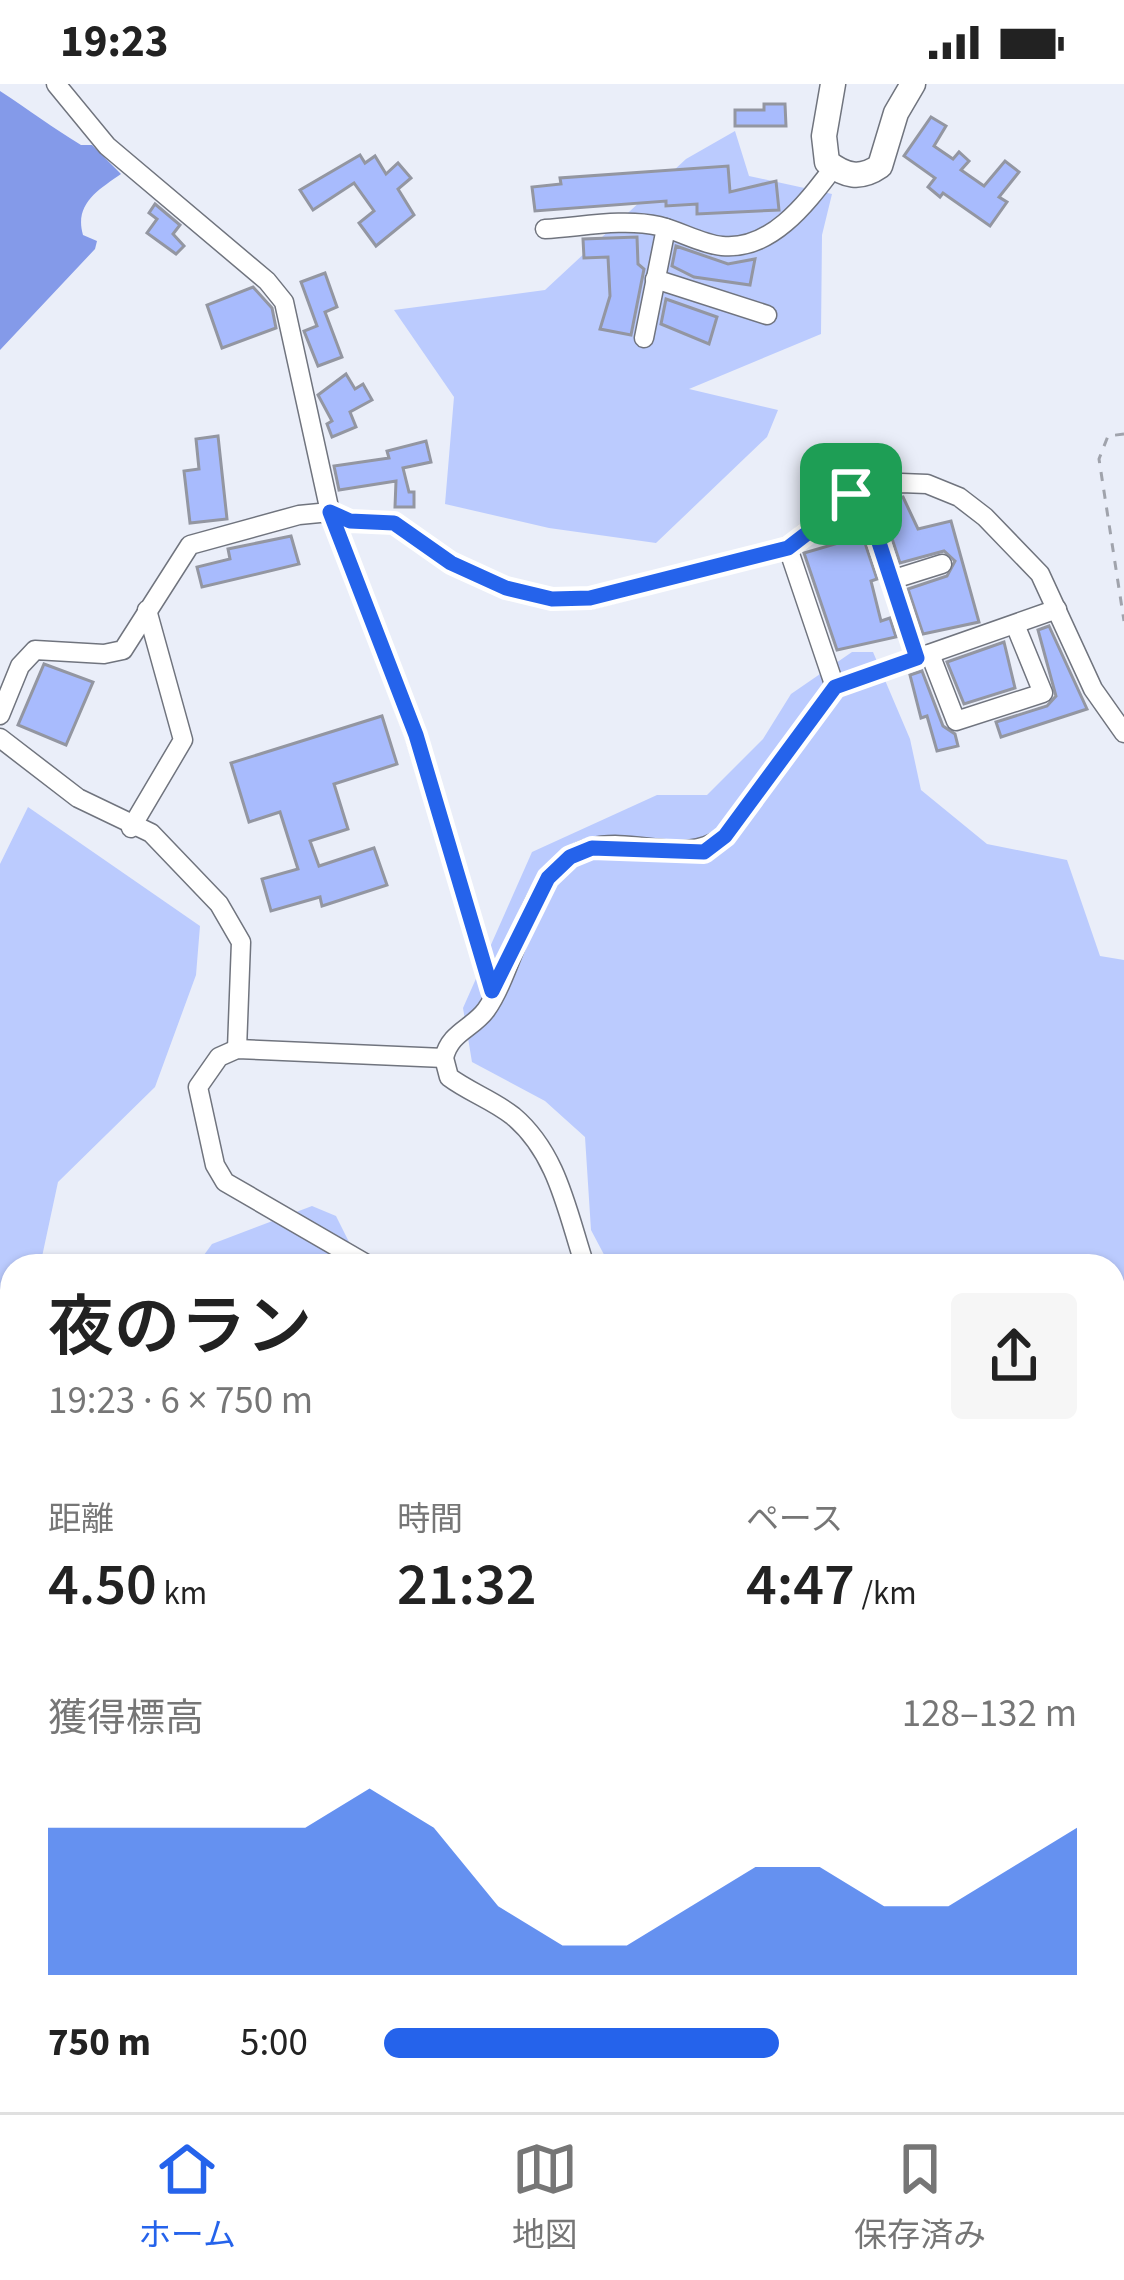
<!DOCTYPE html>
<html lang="ja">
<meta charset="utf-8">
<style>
body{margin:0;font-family:"Source Sans 3","Noto Sans JP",sans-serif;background:#f6f6f6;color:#222;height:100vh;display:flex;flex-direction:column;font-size:45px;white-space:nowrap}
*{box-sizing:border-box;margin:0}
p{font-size:39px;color:#767676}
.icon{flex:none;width:66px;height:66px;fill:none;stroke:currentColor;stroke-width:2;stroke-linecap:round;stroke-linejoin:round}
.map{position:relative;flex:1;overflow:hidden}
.details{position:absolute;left:0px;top:1170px;width:1125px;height:858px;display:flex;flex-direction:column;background:#fff;border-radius:36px 36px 0 0;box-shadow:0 3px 9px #0004}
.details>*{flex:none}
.pin{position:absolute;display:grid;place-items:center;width:102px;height:102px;color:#fff;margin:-51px;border-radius:24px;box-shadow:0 6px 18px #0006}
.round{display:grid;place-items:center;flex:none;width:126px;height:126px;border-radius:12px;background:#f6f6f6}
.overview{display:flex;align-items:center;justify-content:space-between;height:204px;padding:0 48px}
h1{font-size:66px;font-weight:600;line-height:90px}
.figures{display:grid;grid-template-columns:repeat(3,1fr);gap:18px;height:204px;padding:12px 48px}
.figures div{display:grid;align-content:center}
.figures b{font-size:60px;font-weight:600}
.figures small{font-size:33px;font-weight:400}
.figures p{font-size:33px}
.chart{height:336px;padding:24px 48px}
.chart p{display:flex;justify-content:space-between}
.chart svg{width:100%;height:216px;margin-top:12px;fill:#2563eb;opacity:.7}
ul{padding:0 48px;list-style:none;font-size:39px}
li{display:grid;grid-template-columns:192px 144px 1fr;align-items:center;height:90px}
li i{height:30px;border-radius:15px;background:#2563eb}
.status{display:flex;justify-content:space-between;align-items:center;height:84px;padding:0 60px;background:#fff;direction:ltr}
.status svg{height:33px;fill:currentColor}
.dock{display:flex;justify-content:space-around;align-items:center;height:168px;border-top:3px solid #e0e0e0;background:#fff;font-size:33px;color:#767676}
.dock a{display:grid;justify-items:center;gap:6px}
.dock .active{color:#2563eb}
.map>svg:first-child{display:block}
.green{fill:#bbcbfe}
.water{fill:#849ae9}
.building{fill:#a8bbfd;stroke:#9396a1;stroke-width:3}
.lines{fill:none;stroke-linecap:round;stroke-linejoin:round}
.minor-casing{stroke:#70747e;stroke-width:21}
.tertiary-casing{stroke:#70747e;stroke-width:27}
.path{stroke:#a0a3ac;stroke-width:3;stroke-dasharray:9 9;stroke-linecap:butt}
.minor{stroke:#fff;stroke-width:18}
.tertiary{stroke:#fff;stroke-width:24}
.route-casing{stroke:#fff;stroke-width:24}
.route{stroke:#2563eb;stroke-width:15}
</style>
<div class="status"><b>19:23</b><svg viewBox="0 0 49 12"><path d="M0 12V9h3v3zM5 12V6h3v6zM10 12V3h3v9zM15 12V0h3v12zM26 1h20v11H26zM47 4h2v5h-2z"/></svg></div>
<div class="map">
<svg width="1124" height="2028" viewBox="0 0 1124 2028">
<rect width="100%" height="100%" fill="#eaeef9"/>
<g class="green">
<polygon points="735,47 749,92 832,110 822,151 821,250 689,305 778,326 767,353 656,459 549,444 445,420 454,313 394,226 545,206 686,75"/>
<polygon points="852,568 873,568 910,655 921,706 987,760 1067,776 1100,872 1124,876 1124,2028 0,2028 0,1568 12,1572 12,2016 1113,2016 1113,1182 610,1182 591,1146 585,1053 545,1017 472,978 463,924 532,768 657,711 707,711 763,655 791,610"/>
<polygon points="28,723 200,842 196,891 155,1003 58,1098 40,1182 12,1182 12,1236 0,1256 0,780"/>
<polygon points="312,1122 336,1132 361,1182 196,1182 212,1160"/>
</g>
<path class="water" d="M0,7C29,26 53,44 81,61H92L121,90C98,106 74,120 83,151L97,157L95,165L0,266Z"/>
<g class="building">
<polygon points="764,20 785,20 786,42 735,42 735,26 764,26"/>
<polygon points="931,33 946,42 934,62 953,75 959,68 969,77 961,86 984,102 1005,77 1019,88 999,113 1007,118 990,142 943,109 940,113 928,103 935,94 904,72"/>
<polygon points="360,71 365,79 375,72 386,90 398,79 411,94 398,105 414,131 376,162 359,139 374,127 354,99 313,126 300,106"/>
<polygon points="728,82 730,108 776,97 779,126 697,130 697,120 666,122 666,117 535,127 532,103 561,100 560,94"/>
<polygon points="155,120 180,141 173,150 184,162 176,170 147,149 157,135 149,129"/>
<polygon points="637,153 638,180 644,185 631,251 600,245 610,212 608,173 584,174 583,155"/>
<polygon points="676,162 728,180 755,175 750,201 694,193 672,182"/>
<polygon points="325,189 337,223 325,228 342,273 318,282 304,247 317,242 301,198"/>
<polygon points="253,203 272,224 276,244 222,264 207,221"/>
<polygon points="666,215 717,233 709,260 661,240"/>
<polygon points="346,290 355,305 363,300 372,316 350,328 356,343 332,353 327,340 332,337 318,311"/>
<polygon points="218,352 227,435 190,439 184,387 199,385 196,355"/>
<polygon points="426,357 431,378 403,384 409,408 414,408 414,423 395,423 396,397 339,406 334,382 389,374 387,367"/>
<polygon points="903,413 918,445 951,437 979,538 923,550 908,505 947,492 955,477 944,467 900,479 880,418"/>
<polygon points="856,432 877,495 871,497 881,537 890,534 896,553 837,566 804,469 835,460 830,446"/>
<polygon points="291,452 299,480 202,503 197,483 230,475 228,465"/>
<polygon points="1049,542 1087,625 1001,653 996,638 1047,622 1056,612 1038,546"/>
<polygon points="1004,558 1015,604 964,620 947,578"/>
<polygon points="44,580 93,598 66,661 18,641"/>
<polygon points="922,587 943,642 955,650 958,662 937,667 927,632 921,634 910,591"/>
<polygon points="382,632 397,680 334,700 348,745 310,757 319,782 374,764 387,801 322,822 320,813 271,827 262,795 298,785 280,728 249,738 231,679"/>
</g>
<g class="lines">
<defs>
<g id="minor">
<polyline points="56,0 107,62 267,197 284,218 330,428 415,651 492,907"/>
<path d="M545,145C581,143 623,134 659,142C680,147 701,160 722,162C772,167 808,117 834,83"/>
<polyline points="655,195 767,231"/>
<polyline points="644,254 666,144"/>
<polyline points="862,407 917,574"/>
<polyline points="788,464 835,603"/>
<polyline points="891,496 942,480"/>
<polyline points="930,570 956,637 1043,609 1016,543"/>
<polyline points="0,631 20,582 35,566 104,570 123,566 190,461 299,431 330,428 350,437 394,439 451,479 506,504 552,515 590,515 788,464 851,410 901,399 927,400 959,413 985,433 1040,490 1093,605 1124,649"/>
<polyline points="0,654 78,714 151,749 219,820 241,858 237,965"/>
<polyline points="131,744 183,656 147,526"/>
<polyline points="370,1182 225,1098 215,1081 198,1003 219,973 237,965 444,974"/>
<path d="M585,1182C567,1128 558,1070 513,1032C493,1016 469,1008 449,993L444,974C450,948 472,945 486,926C517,883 529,780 590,764C637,752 683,783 725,752L835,603L1057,525"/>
</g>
<path id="tertiary" d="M833,0L824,52L827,78C845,92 860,96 880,82L896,29L913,0"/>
</defs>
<use href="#minor" class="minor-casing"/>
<use href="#tertiary" class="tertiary-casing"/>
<g class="path">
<polyline points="1124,350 1108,352 1099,375 1124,537"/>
<polyline points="0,1691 12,1693"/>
<polyline points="1113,1918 1124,1905"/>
<polyline points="571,2016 593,2028"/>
<polyline points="814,2016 818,2028"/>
<polyline points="946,2028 968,2016"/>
</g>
<use href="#minor" class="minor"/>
<use href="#tertiary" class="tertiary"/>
</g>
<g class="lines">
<defs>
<polygon id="route" points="862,407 917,574 835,603 725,752 704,768 592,764 570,773 548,794 492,907 416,651 330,428 350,437 394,439 451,479 506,504 552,515 590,514 788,464"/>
</defs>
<use href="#route" class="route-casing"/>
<use href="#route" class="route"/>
</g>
</svg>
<div class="pin" style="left:851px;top:410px;background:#1e9e55"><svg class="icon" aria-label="arrive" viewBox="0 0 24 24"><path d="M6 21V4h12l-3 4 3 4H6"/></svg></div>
<section class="details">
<div class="overview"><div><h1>夜のラン</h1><p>19:23 · 6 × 750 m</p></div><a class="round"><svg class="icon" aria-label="share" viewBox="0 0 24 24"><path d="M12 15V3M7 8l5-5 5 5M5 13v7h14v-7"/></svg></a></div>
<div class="figures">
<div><p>距離</p><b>4.50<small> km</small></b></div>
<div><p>時間</p><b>21:32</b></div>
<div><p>ペース</p><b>4:47<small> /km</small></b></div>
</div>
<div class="chart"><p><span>獲得標高</span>128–132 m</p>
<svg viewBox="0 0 160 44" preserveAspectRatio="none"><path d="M0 44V14L10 14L20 14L30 14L40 14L50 6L60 14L70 30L80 38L90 38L100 30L110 22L120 22L130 30L140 30L150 22L160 14V44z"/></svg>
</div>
<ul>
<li><b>750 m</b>5:00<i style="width:57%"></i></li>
</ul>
</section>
</div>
<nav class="dock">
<a class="active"><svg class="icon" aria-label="home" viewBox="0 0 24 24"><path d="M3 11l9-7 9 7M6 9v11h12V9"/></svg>ホーム</a>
<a><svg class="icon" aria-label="map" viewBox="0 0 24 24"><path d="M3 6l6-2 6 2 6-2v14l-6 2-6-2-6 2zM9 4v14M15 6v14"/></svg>地図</a>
<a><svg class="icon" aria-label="saved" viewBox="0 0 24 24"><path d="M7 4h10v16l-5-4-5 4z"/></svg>保存済み</a>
</nav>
